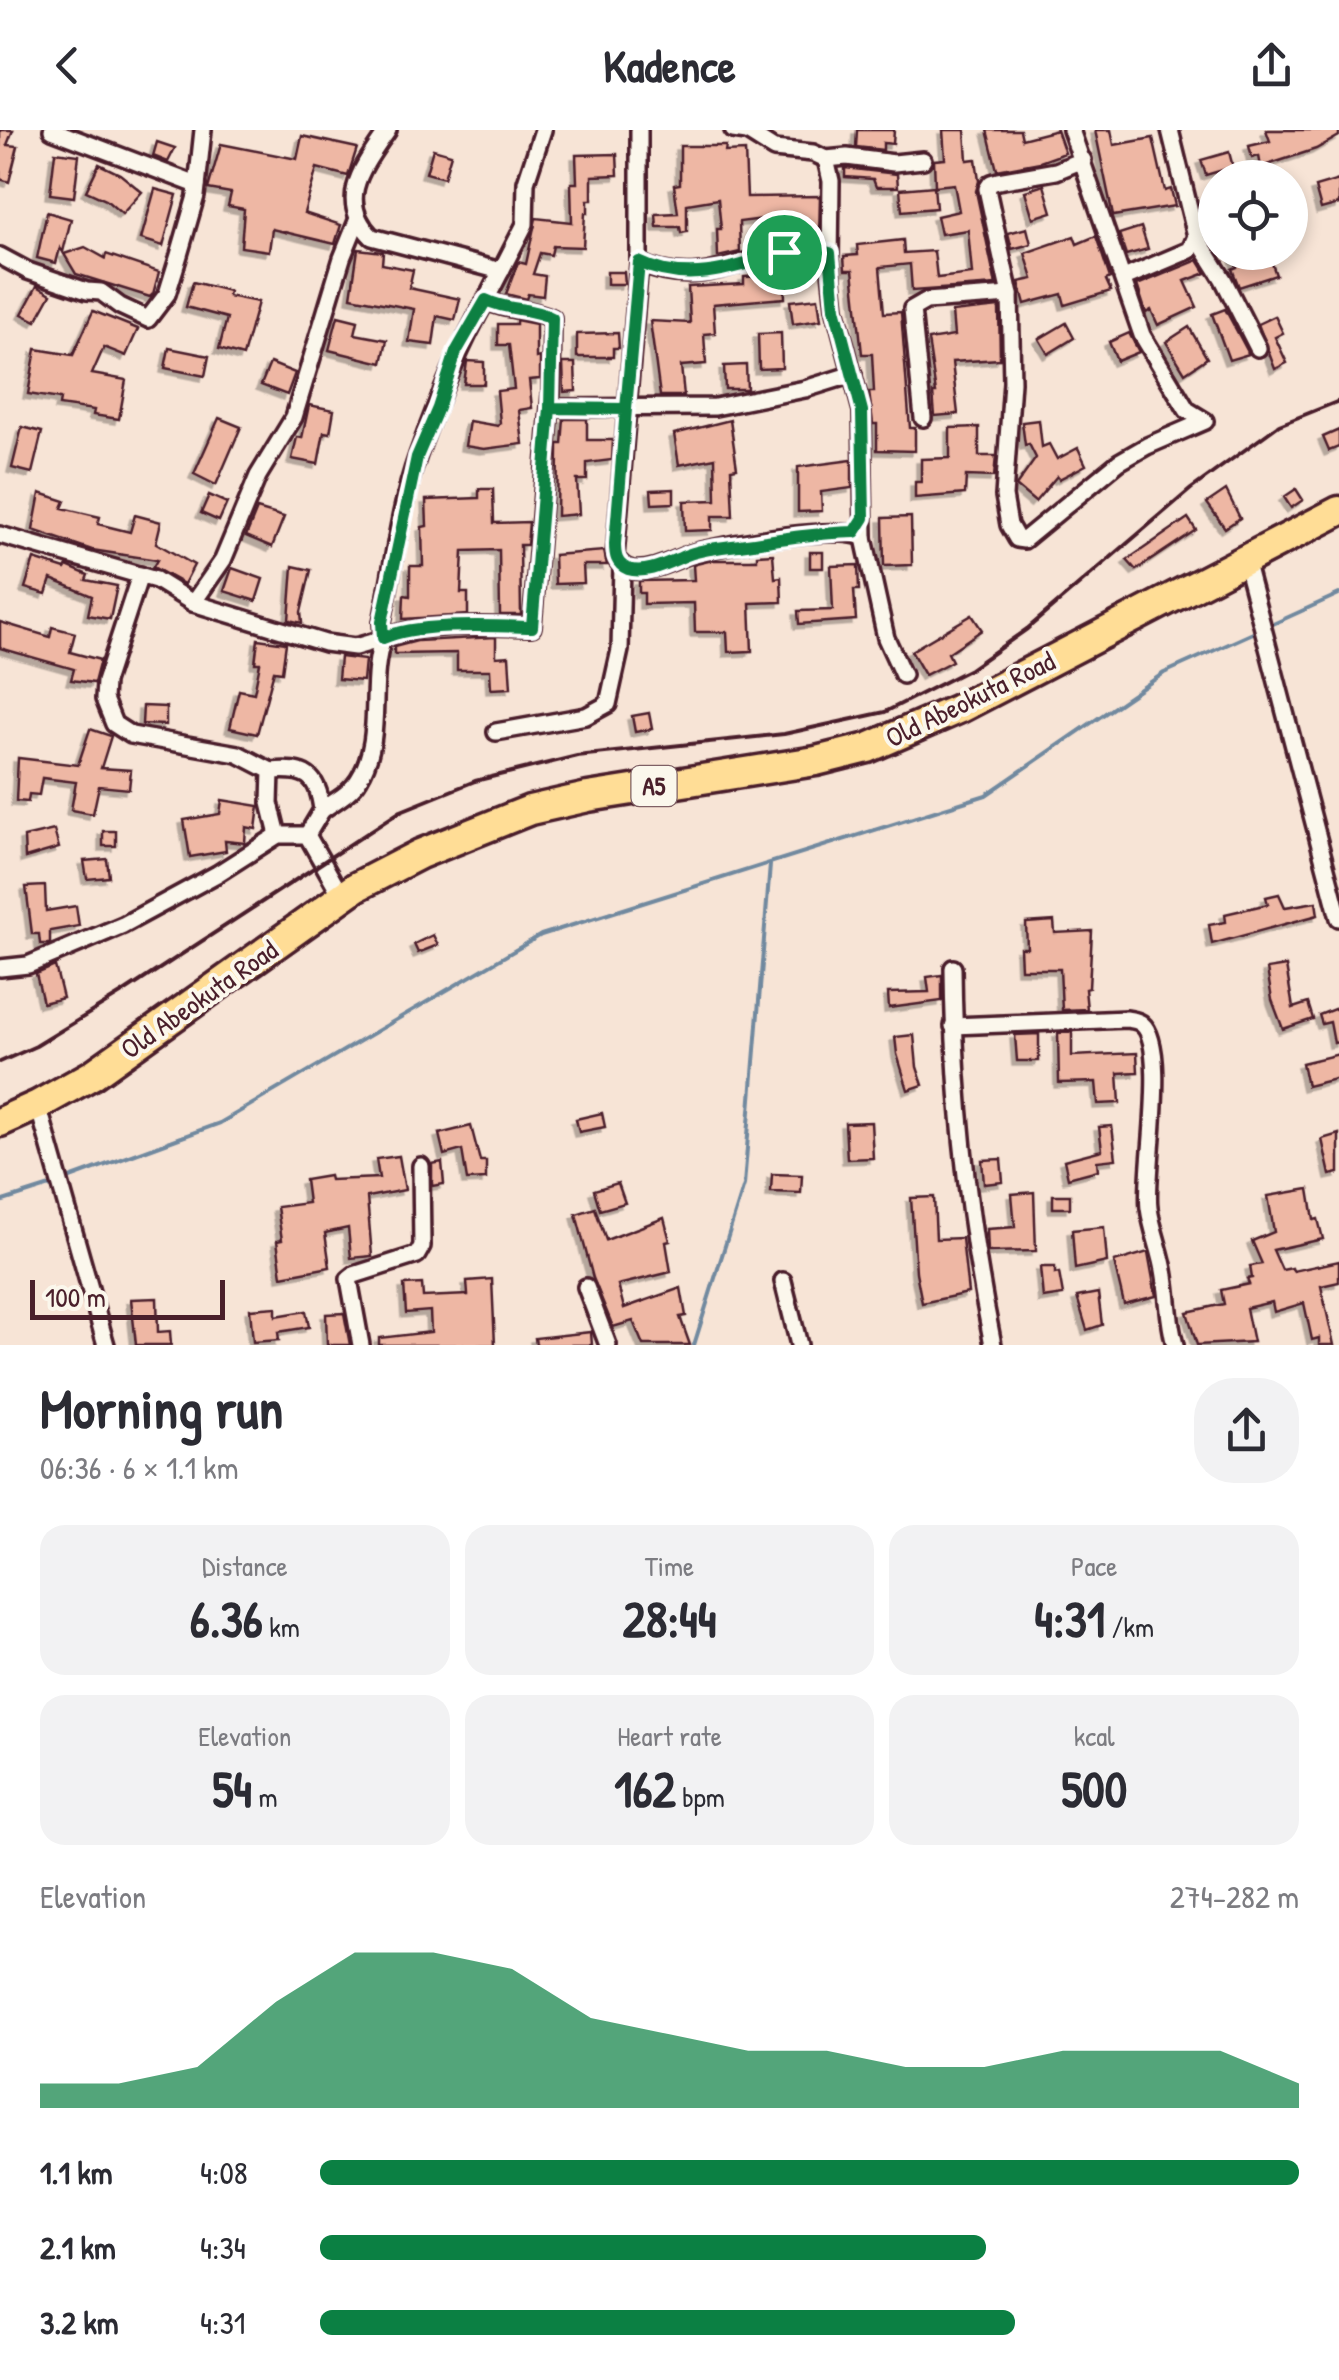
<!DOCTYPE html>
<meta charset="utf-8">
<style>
body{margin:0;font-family:"Patrick Hand",sans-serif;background:#f2f2f3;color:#2b2b33;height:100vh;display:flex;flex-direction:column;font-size:38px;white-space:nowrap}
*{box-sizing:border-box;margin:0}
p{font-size:32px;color:#7c7c81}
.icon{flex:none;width:55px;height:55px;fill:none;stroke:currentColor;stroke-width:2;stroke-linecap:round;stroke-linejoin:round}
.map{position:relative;height:1215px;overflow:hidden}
.details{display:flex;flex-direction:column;background:#fff;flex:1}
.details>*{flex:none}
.controls{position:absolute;left:1198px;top:30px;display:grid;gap:20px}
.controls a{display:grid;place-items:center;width:110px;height:110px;border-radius:50%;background:#fff;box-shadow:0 5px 15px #0003;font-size:50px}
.scale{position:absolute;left:30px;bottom:25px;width:195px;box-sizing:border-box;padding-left:10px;border:5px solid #4a1f2b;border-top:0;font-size:28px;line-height:35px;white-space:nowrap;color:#4a1f2b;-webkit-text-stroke:8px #fbf7ec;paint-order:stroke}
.pin{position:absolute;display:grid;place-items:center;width:85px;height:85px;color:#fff;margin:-42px;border:5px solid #fff;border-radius:50%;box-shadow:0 2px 10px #0007}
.round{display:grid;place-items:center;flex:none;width:105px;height:105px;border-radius:40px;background:#f2f2f3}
.headline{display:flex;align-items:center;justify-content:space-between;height:170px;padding:0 40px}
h1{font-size:55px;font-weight:700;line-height:75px}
.figures{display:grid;grid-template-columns:repeat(3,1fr);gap:15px;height:170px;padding:10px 40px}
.figures div{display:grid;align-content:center;border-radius:25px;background:#f2f2f3;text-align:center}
.figures b{font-size:50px;font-weight:700}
.figures small{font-size:28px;font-weight:400}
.figures p{font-size:28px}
.chart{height:280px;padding:20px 40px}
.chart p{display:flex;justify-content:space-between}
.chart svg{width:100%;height:180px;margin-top:10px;fill:#0b8043;opacity:.7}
ul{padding:0 40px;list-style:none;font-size:32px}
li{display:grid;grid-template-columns:160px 120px 1fr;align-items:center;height:75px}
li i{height:25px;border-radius:12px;background:#0b8043}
header{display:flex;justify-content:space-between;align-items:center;height:130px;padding:0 40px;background:#fff;font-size:45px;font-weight:700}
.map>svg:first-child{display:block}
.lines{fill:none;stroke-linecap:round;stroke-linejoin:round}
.stream{stroke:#71899f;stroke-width:4}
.building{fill:#eeb7a4;stroke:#4a1f2b;stroke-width:2.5;filter:url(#shadow)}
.street-casing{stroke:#4a1f2b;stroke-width:22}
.highway-casing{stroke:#4a1f2b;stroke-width:35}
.street{stroke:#fbf7ec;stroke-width:15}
.highway{stroke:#ffdd96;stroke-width:28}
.rail{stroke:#4a1f2b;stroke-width:4}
.route-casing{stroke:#fff;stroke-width:20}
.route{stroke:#0b8043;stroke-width:12}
.labels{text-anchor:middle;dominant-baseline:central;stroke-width:8;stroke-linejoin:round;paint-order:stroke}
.shield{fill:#fbf7ec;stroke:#7f6065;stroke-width:2.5}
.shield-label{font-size:25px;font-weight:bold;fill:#4a1f2b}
.street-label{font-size:28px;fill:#4a1f2b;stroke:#fbf7ec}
</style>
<header><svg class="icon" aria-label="back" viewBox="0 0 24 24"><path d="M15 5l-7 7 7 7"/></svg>Kadence<svg class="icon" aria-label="share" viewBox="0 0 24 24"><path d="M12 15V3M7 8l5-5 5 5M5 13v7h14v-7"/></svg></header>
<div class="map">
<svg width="1339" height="1215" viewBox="0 0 1339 1215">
<defs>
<filter id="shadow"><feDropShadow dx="-4.5" dy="4.5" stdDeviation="0" flood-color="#0004"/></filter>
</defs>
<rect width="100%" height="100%" fill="#f7e4d6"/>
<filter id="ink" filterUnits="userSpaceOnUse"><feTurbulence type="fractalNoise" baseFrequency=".01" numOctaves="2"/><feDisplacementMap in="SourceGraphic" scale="20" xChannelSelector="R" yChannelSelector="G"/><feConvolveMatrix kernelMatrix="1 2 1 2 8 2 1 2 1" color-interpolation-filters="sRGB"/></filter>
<g filter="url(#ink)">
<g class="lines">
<g class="stream">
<polyline points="1273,494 1339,464"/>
<polyline points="70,1048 220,993 541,805 986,665 1164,543 1253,503"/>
<polyline points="0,1072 50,1056"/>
<polyline points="694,1215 744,1055 770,735"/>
</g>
</g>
<g class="building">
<polygon points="0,0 13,0 7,15 18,16 9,52 0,49"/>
<polygon points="857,0 894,0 893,14 883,13 883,20 856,17"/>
<polygon points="943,0 965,0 967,30 976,29 979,51 976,61 996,155 912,161 910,134 880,137 884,183 901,182 910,298 915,298 915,321 877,320 877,294 873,294 869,262 874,262 872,224 862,224 853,140 845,140 844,126 858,125 857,115 903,110 904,123 934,121 937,148 972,144 968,100 941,104 937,86 959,81 954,54 935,56 934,30 945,29"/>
<polygon points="987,0 1020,0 1022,9 1057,0 1065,23 1040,32 997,40"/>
<polygon points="1095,0 1111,0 1114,15 1153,8 1165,61 1171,59 1175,76 1113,86"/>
<polygon points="1266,0 1339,0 1339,6 1316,19 1261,37 1259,26 1252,28 1249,16 1270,11"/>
<polygon points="302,6 357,18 348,46 317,38 304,83 341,95 335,114 272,99 269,121 241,117 244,79 228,76 231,63 208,59 221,14 297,29"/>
<polygon points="157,12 175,18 168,32 153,26"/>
<polygon points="680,16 726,16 725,22 745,21 747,67 820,66 819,109 807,107 764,113 764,89 739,92 740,122 718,127 717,99 721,99 718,69 687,74 687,102 681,103 680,97 657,97 656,84 678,83 674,55 680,54"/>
<polygon points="433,19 451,24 444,48 426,43"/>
<polygon points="55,22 79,25 74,67 50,64"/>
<polygon points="1229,22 1233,37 1206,45 1201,30"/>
<polygon points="617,24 618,45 592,46 592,70 588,70 588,83 585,83 583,117 553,116 551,125 540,123 533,144 545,146 543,166 528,164 526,169 506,164 518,132 526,134 536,88 572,92 571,53 577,53 576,25"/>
<polygon points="99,34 120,44 142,62 122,84 106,70 86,61"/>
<polygon points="845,38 897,44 898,57 876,57 873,49 845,47"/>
<polygon points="1339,50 1339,74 1321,79 1315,57"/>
<polygon points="1044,55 1052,82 1033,88 1025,61"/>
<polygon points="934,56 936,78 902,81 900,59"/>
<polygon points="155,59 177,65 163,116 141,109"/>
<polygon points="47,82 71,89 63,122 60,118 56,133 37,128"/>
<polygon points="1141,97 1148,119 1126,125 1119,104"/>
<polygon points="1027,98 1031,114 1012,119 1008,103"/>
<polygon points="1074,106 1077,114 1096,106 1110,148 1106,150 1111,161 1065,175 1062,164 1025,174 1019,152 1033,149 1025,123"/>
<polygon points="85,117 105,128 106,124 159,142 153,164 150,167 76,144 64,124"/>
<polygon points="358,119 383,122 382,134 413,140 409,158 460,169 455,190 437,186 433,215 409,212 414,179 351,167"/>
<polygon points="1233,122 1268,122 1276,145 1239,157 1232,139 1237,137"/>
<polygon points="1198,130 1206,143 1185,151 1197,177 1158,195 1151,180 1146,183 1137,155"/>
<polygon points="607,142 624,142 625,154 607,154"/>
<polygon points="784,145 785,168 713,174 715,203 704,204 706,234 681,236 684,266 660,266 650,191 690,193 688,157 744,154 744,147"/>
<polygon points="193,152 229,161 228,166 258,172 243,226 219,219 227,188 186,177"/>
<polygon points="37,156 51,164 36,191 22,184"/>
<polygon points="818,168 821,190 793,194 790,171"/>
<polygon points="999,177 1000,229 952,232 958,284 935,286 933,263 936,263 928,210 954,206 952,182"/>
<polygon points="1225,179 1249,224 1229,230 1212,184"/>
<polygon points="93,181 138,199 126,226 104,217 92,244 126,250 119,289 93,285 94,280 59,275 60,269 28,264 36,219 73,225"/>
<polygon points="338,186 358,191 355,204 387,210 382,233 329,220"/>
<polygon points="1275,186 1283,203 1275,207 1287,233 1275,239 1258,194"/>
<polygon points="516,190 536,194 536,228 540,227 540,249 529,250 532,278 519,280 523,314 484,319 465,316 469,291 498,296 500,293 497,261 514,259 509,215 498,215 498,194 516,194"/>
<polygon points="1066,193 1074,208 1048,224 1039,209"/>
<polygon points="1189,197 1207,228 1185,243 1166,212"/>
<polygon points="618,203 619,218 613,218 613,227 577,227 577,204"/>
<polygon points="781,203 782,238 759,239 758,204"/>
<polygon points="1129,203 1139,222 1117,231 1109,212"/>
<polygon points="169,218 209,226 205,246 165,238"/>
<polygon points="467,231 484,232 484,254 464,254"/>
<polygon points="270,233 295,243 287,265 261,255"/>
<polygon points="563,233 575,233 576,261 564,262"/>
<polygon points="746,235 747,259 725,259 724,236"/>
<polygon points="309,275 334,280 330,303 324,302 318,334 292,329 297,307 302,308"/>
<polygon points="219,288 241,297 216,355 194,344"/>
<polygon points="564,289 587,289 587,310 613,310 612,330 587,333 587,350 577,350 579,384 557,386 558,320 558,314 562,314"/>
<polygon points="730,290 737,338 731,339 733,386 712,386 712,400 685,401 684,371 716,370 715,328 679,335 674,304"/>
<polygon points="1039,290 1042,317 1049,314 1057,329 1078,318 1086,335 1059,349 1057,346 1035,372 1016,356 1036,328 1029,314 1025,315 1022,292"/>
<polygon points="22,297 42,302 32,343 12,338"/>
<polygon points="979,297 979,326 996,326 994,347 966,346 965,364 915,368 915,352 921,352 921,329 950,328 950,298"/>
<polygon points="1339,300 1339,317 1329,321 1323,307"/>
<polygon points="852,330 852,358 821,362 822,381 798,382 798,337"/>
<polygon points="479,359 493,359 494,393 529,392 527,415 520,415 521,485 500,485 499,420 463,421 461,463 468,463 468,485 403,489 404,465 410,466 410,436 423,436 422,397 427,396 426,370 479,368"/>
<polygon points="674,359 674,373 652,374 651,360"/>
<polygon points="1296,359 1303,370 1291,378 1284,367"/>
<polygon points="1226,360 1240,388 1225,398 1207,373"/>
<polygon points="40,363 65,371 62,378 100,387 98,394 130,402 135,385 161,392 156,413 194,435 184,454 153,437 157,430 92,420 33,400"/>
<polygon points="209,365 227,373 219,391 201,383"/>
<polygon points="257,379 284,387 272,417 246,406"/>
<polygon points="911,387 912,435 884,436 883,388"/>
<polygon points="1188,388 1196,400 1136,440 1127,430"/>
<polygon points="604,421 607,435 583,435 584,453 555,454 554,425"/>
<rect x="810" y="422" width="13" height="16"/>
<polygon points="773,424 775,448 781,447 782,472 750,473 752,521 728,522 727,502 695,502 694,473 644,474 644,463 639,463 639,451 694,450 693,435 696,434 713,430 757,430 757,425"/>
<polygon points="34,429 65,439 67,436 88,445 86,450 117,456 110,489 88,485 92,466 51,449 46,464 25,458"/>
<polygon points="858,435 859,460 854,460 856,490 799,494 798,481 833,480 831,436"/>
<polygon points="293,436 311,440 301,482 302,493 289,490"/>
<polygon points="232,438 263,449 256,471 224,461"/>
<polygon points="972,485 982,500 948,523 952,531 925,545 911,521"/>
<polygon points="0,492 50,507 52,497 75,503 70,522 100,530 94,553 71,550 74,539 0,518"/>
<polygon points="496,507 496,527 509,526 511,558 491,559 490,540 457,540 457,523 394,524 394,517 417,511"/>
<polygon points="258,509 286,513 282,542 274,541 257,604 230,598 239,560 254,563 260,533 255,533"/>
<polygon points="340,527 365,530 363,551 338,549"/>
<polygon points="143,576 166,577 166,595 142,594"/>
<polygon points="649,583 652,599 635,602 632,586"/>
<polygon points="90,599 111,606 101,638 131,640 129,659 99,656 93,684 71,680 76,652 42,648 39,665 29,664 28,672 16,671 18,628 78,635"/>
<polygon points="222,670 259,676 256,699 246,697 245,713 225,711 226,721 190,727 184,690 220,684"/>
<polygon points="54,700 59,718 25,728 24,707"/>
<rect x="103" y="701" width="13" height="15"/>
<polygon points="107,729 109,747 87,749 84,731"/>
<polygon points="45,756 46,781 76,776 79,796 50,801 50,814 40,814 39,804 32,804 26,757"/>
<polygon points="1279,764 1285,777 1316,772 1318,785 1212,814 1209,795 1226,792 1225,784 1268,774 1266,767"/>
<polygon points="1054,791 1055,803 1092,801 1089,858 1085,859 1087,879 1062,880 1060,839 1021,839 1020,818 1027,818 1026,793"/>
<polygon points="433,805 438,815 418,823 414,814"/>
<polygon points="55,836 63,868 43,873 36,844"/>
<polygon points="1286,836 1293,878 1308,873 1313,889 1283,899 1272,870 1267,839"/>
<polygon points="942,845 942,871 889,878 888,863 929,862 927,847"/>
<polygon points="1339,877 1339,912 1334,913 1330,892 1322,894 1319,885"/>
<polygon points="1072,902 1072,926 1137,923 1138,942 1118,943 1120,973 1098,974 1096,952 1059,953 1058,903"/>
<polygon points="1039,904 1039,931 1017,931 1015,905"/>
<polygon points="914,905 917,937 923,955 908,960 897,924 895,907"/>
<polygon points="1339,924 1339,948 1307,956 1302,933"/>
<polygon points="602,983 605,997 579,1002 576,989"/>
<polygon points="871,992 873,1028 847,1029 845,993"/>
<polygon points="471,996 480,1031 486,1031 486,1049 467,1050 462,1020 444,1025 439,1004"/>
<polygon points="1112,996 1116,1029 1097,1031 1098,1040 1068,1048 1064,1030 1102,1020 1099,997"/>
<polygon points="1339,1004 1339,1043 1330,1045 1322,1009"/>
<polygon points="399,1026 405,1060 367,1067 372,1126 351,1128 348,1098 325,1103 330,1137 282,1146 277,1111 282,1110 277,1077 308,1073 305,1050 329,1046 330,1050 379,1048 376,1029"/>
<polygon points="1001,1029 1003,1052 984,1054 982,1030"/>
<polygon points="442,1032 444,1054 432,1056 432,1034"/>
<polygon points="772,1044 802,1045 801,1063 771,1062"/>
<polygon points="618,1053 625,1073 600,1080 594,1060"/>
<polygon points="1309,1059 1314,1090 1318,1089 1323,1109 1273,1120 1282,1140 1292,1138 1293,1141 1339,1131 1339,1152 1321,1156 1334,1215 1319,1215 1319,1208 1312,1210 1304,1173 1274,1182 1272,1172 1246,1178 1253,1212 1197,1215 1187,1182 1224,1174 1221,1160 1249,1154 1247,1149 1252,1148 1250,1136 1262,1134 1252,1111 1274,1102 1268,1066"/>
<polygon points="1034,1062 1036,1121 988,1122 987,1099 1015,1097 1012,1064"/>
<rect x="1053" y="1065" width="17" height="13"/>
<polygon points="934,1067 936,1109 962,1108 968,1163 922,1173 916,1142 911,1068"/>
<polygon points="595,1078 606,1110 664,1088 670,1111 666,1112 671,1142 618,1155 624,1178 681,1158 686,1186 680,1187 690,1215 643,1215 633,1191 613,1197 593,1148 576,1084"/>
<polygon points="1104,1097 1107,1132 1075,1139 1072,1100"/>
<polygon points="1148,1122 1156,1166 1124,1174 1114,1132"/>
<polygon points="1040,1137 1055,1137 1055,1144 1059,1143 1063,1165 1043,1168"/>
<polygon points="492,1149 495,1215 379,1215 379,1208 431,1202 430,1181 406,1183 404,1155 422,1154 423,1167 468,1165 467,1151"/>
<polygon points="1098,1163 1102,1195 1087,1200 1077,1167"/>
<polygon points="157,1168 158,1202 170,1201 171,1215 136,1215 131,1169"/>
<polygon points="276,1177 276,1186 306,1181 309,1197 278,1202 279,1210 253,1212 250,1179"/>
<polygon points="344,1183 350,1215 327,1215 326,1184"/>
<polygon points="591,1202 592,1215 536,1215 535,1208"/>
</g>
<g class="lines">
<defs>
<g id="street">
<polyline points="52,0 197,55"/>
<path d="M388,0C363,37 335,70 372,107L501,141"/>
<path d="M639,0V133L615,427C620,434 625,439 633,440C658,442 678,426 701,421C732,414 840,393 864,408"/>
<polyline points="733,0 747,2 774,19 813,23 826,29 847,27 894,33 923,30"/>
<polyline points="1071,0 1142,205 1187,280 1205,291 1147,316 1119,332 1024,410 1017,409 1009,395 1004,366 1012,252 1010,165 987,59 991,53 998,51 1056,41 1083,30"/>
<polyline points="826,29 831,51 830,132 835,178 862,281 864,408 886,508 903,545"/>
<polyline points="1196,106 1223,149 1258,218"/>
<polyline points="0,126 28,141 87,161 101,162 120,176 148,189 167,164 179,125 196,66 203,0"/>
<path d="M639,133C716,169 771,101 830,123"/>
<polyline points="1124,148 1190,120 1196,106 1170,0"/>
<path d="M486,170C458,219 437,272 418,325C399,378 393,438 382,492L383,509C417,492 493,496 532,497L551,264L552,188C530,177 508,182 486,170L525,94L526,52L543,0"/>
<polyline points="550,278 715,277 805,259 853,244"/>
<polyline points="923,288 912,179 926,171 1010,165"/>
<polyline points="0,405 156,450 193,473 325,513 355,517 383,509"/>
<polyline points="1245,430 1339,788"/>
<polyline points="140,445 105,552 104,569 114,594 131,605 238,624 271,641 270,673 278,705"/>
<polyline points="193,473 223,430 258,346 294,287 342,128 357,91"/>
<polyline points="496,602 586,586 608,574 620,520 622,436"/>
<path d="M271,641C305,638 318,644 322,680L307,705"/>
<path d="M322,680C335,671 351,663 359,649C385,607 367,553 383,509"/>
<polyline points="0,838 28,835 123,795 217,744 278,705 307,705 342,767"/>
<path d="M953,838C954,964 968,1091 993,1215"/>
<path d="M953,896L1127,889C1132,890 1138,890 1142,894C1169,916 1144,1045 1149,1078C1152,1101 1162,1123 1165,1146C1169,1171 1168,1189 1175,1215"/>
<polyline points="38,975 106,1215"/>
<polyline points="783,1151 799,1215"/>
<polyline points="586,1157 608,1215"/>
<polyline points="361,1215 349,1149 354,1145 417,1125 422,1116 421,1036"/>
</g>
<polyline id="highway" points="0,992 38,975 92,945 356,757 420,724 530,680 588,667 816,631 868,618 958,579 1339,381"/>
</defs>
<use href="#street" class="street-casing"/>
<use href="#highway" class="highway-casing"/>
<use href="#street" class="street"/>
<use href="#highway" class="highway"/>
<polyline class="rail" points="0,932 36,916 124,862 401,681 475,651 577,626 784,604 885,582 970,539 1027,499 1191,359 1279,295 1339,271"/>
</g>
</g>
<g class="lines" filter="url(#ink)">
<defs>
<path id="route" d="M784,122C737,137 687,156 639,132L626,279L550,278L532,497C493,496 418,492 383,508L382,492L417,327L438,278L456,222L486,170C508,181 530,177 552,188L550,278L626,279L615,414C615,425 616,434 628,439C647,445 669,432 687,425C703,419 722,417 740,415C779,409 816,403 855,402L864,388L862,281L835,178L830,123L808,118L784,122"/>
</defs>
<use href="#route" class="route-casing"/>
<use href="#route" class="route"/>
</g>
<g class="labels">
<rect class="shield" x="631.5" y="636" width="45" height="40" rx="8"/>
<g class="shield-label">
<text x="654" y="656">A5</text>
</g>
<g class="street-label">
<text transform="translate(970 569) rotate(-26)">Old Abeokuta Road</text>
<text transform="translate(199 869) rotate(-35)">Old Abeokuta Road</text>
</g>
</g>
</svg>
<div class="controls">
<a><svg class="icon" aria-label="locate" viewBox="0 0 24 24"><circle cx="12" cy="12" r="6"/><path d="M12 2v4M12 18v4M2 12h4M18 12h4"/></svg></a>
</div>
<div class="scale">100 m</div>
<div class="pin" style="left:784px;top:122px;background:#1e9e55"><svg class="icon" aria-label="arrive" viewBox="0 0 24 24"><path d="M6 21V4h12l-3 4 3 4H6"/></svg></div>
</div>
<section class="details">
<div class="headline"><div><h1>Morning run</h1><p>06:36 · 6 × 1.1 km</p></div><a class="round"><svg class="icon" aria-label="share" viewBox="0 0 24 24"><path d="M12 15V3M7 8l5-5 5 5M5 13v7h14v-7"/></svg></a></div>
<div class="figures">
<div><p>Distance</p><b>6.36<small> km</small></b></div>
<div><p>Time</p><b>28:44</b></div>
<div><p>Pace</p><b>4:31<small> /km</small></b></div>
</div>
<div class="figures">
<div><p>Elevation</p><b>54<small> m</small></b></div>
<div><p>Heart rate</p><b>162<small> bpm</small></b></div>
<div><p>kcal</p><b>500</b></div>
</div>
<div class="chart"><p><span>Elevation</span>274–282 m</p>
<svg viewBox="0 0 160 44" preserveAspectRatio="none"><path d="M0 44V38L10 38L20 34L30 18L40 6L50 6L60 10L70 22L80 26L90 30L100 30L110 34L120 34L130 30L140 30L150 30L160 38V44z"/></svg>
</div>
<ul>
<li><b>1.1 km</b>4:08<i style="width:100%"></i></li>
<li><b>2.1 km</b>4:34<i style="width:68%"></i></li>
<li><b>3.2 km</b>4:31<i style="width:71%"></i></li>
</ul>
</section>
